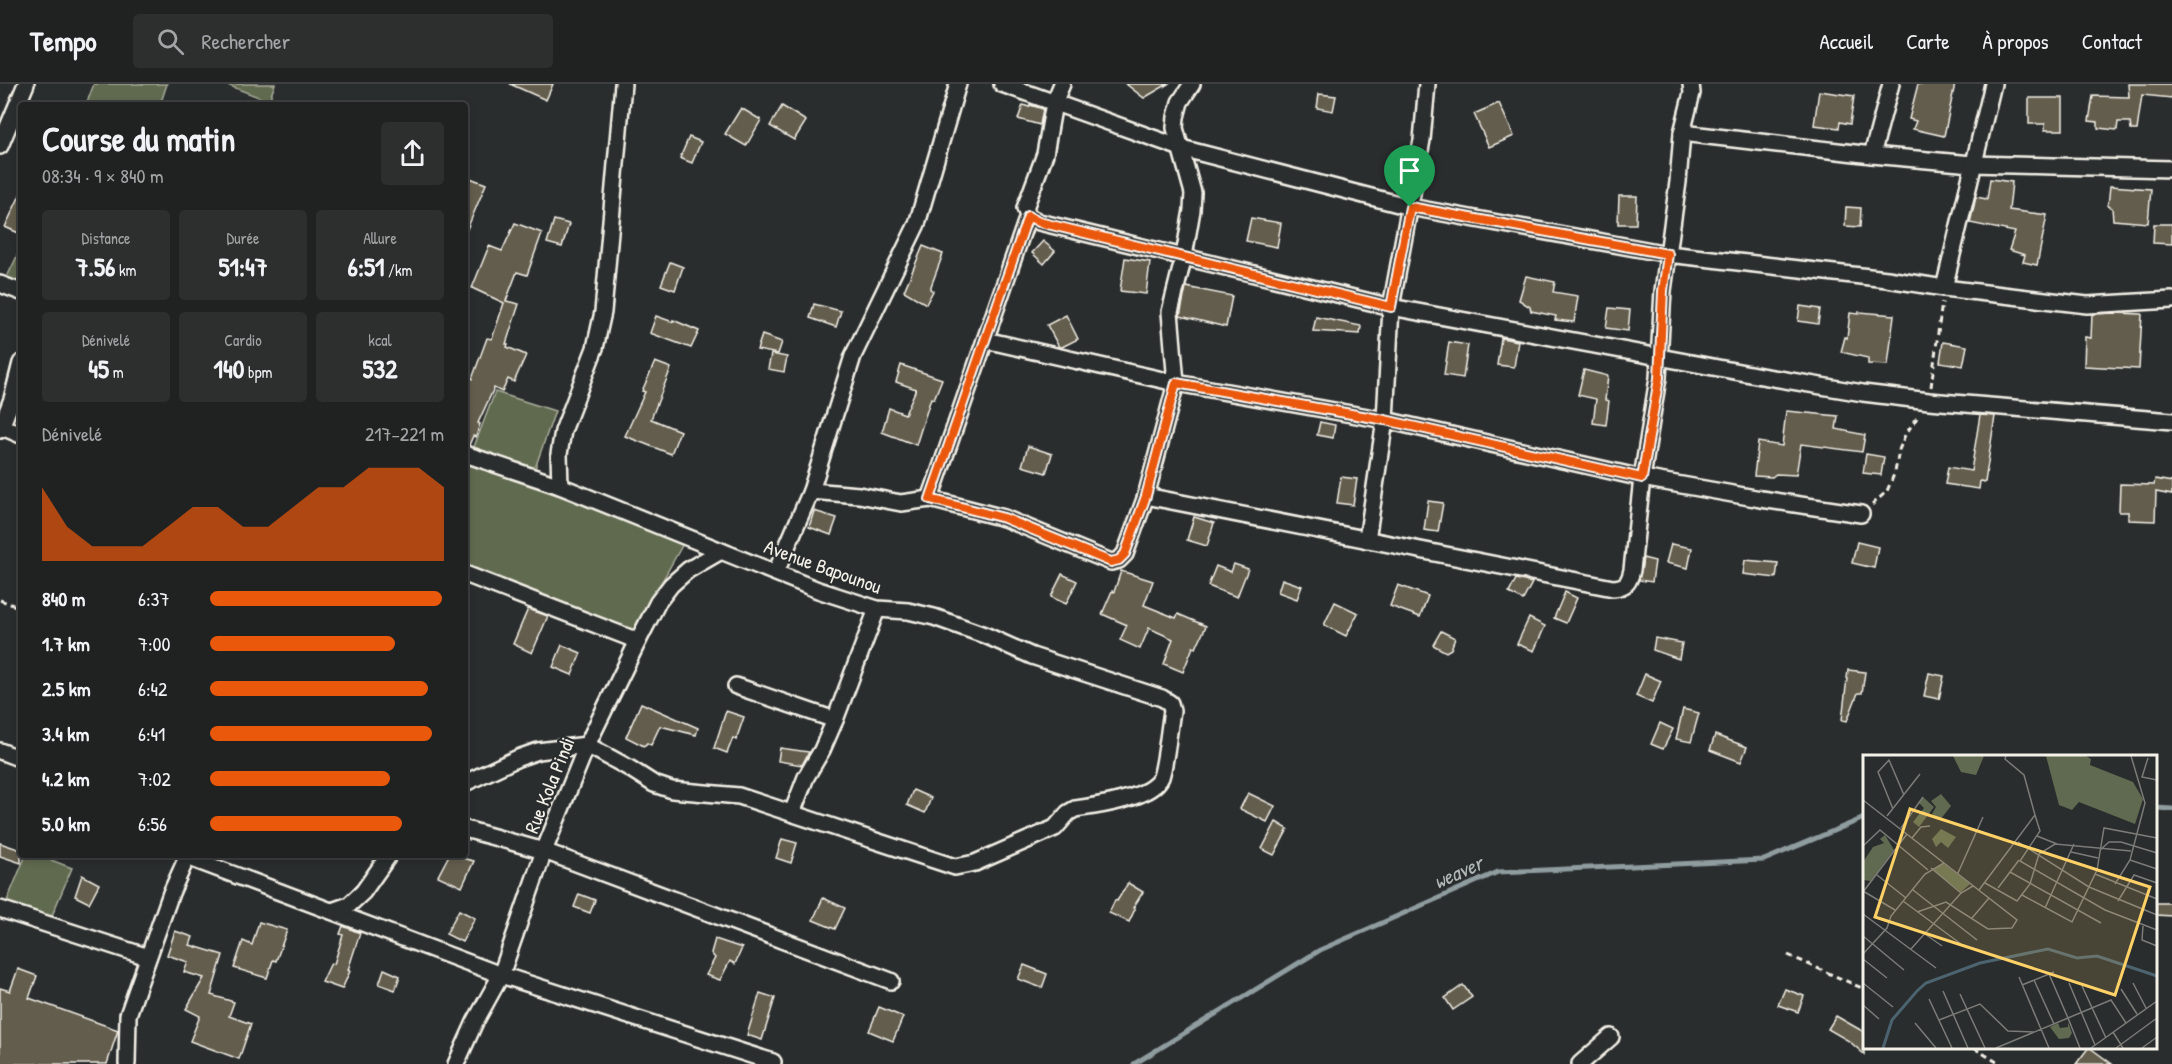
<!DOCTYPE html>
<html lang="fr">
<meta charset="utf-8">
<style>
body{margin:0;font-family:"Patrick Hand",sans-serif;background:#2d2f2f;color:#f1f3f6;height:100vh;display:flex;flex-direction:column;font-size:22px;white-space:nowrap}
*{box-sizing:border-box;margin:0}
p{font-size:20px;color:#a2a4a5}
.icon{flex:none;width:33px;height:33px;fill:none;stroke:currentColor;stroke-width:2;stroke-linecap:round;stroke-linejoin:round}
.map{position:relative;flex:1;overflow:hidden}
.side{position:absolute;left:18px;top:18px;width:450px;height:756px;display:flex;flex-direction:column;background:#202222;border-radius:6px;box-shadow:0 3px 9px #0003,0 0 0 2px #3d3f40}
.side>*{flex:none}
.pin{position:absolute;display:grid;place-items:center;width:51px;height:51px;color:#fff;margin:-62px -26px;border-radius:50% 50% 50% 0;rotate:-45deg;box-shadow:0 0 6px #0007}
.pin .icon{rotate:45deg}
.round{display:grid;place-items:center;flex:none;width:63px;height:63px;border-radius:6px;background:#2d2f2f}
.summary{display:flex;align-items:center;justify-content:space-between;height:102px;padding:0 24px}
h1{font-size:33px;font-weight:700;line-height:45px}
.stats{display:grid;grid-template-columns:repeat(3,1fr);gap:9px;height:102px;padding:6px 24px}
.stats div{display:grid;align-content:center;border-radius:6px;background:#2d2f2f;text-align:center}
.stats b{font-size:26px;font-weight:700}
.stats small{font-size:16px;font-weight:400}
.stats p{font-size:16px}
.chart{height:168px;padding:12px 24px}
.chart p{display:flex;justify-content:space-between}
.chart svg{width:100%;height:108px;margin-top:6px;fill:#ea580c;opacity:.7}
ul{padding:0 24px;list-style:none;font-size:20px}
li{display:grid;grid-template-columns:96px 72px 1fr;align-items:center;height:45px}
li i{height:15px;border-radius:8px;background:#ea580c}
header{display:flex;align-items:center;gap:36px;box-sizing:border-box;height:84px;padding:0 30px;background:#202222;border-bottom:2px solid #3d3f40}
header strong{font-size:28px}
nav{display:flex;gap:33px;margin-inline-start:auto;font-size:21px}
.search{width:420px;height:54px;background:#2d2f2f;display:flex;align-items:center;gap:15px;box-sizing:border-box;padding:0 21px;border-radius:6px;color:#a2a4a5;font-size:22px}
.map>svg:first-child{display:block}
.green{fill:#606a50;stroke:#aaae9c;stroke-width:1.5}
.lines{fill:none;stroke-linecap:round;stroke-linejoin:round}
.stream{stroke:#8f9ca0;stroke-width:5}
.building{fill:#645d4d;stroke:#f4f1e8;stroke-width:1.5}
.minor-casing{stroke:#f4f1e8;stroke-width:20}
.path{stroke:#f4f1e8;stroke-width:3;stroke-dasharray:6 4.5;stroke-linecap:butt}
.minor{stroke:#2a2d2e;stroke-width:15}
.route-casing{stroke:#fff;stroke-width:12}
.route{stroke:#ea580c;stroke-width:8}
.labels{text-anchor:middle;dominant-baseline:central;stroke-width:4.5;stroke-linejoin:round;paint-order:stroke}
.street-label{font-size:20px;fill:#f4f1e8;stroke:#2a2d2e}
.water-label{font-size:21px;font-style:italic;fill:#b1b8b8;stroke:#2a2d2e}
.inset-river{fill:none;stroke:#4c6370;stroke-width:3}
.inset-road{fill:none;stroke:#7b7b78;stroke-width:1.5}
.view{fill:#ffd166;fill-opacity:0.15;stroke:#ffd166;stroke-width:3}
.inset-edge{fill:none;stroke:#f4f1e8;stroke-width:3}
</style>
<header>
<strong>Tempo</strong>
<div class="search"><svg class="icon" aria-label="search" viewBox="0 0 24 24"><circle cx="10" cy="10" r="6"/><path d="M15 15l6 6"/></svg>Rechercher</div>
<nav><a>Accueil</a><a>Carte</a><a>À propos</a><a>Contact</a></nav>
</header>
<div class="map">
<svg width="2172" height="980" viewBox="0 0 2172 980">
<rect width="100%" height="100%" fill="#2a2d2e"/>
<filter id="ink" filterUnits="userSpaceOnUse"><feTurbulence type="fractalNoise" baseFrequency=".0167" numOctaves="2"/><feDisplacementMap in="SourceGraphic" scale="12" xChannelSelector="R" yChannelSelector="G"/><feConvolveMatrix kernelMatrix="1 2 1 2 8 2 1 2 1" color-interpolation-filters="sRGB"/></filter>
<g filter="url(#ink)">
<g class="green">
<polygon points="94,0 167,0 160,21 86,21"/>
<polygon points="225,0 275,0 269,17"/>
<polygon points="21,164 21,203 5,197"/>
<polygon points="495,308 555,327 533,390 472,368"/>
<polygon points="465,377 684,458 633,549 465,483"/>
<polygon points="26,771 38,771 72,784 48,841 4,824"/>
</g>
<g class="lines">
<g class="stream">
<polyline points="2156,724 2172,725"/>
<polyline points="1134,980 1320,866 1498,788 1764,776 1864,734"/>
</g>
</g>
<g class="building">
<polygon points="510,0 553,0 546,16"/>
<polygon points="1126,0 1168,0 1144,14"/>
<polygon points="1918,0 1955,0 1944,52 1913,45 1916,37 1909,35"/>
<polygon points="2128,0 2172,0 2172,14 2142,11 2137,46 2131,46 2130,38 2118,38 2117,46 2098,44 2098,38 2089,37 2093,12 2129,13"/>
<polygon points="1819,7 1854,12 1850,40 1840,38 1839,44 1814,41"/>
<polygon points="1319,10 1336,12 1333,27 1317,24"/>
<polygon points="2029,14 2063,14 2063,46 2045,46 2045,40 2029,40"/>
<polygon points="1499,19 1514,52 1489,63 1474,30"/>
<polygon points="1023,21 1029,23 1030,21 1043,25 1040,41 1018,35"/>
<polygon points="782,22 806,37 794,56 770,42"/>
<polygon points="741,24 761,36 746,62 725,50"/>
<polygon points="689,53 701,58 692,79 680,74"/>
<polygon points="470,94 486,100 465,150 465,107"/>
<polygon points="1990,95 2012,98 2009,126 2047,131 2037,181 2023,178 2025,171 2009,166 2015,148 1970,139 1976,113 1987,115"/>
<polygon points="2110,102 2151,105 2148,139 2113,136 2112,124 2108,122"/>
<polygon points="21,109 21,150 5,143"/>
<polygon points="1619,112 1637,112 1636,140 1618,140"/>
<polygon points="1846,123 1861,124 1860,143 1845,142"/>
<polygon points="1251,134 1281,139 1277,163 1246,157"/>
<polygon points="554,136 569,140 562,163 547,159"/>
<polygon points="515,139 542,149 527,191 517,188 506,217 519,220 506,260 508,260 507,263 526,271 514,298 508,295 502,308 494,304 478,339 480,340 476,353 473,352 469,361 465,360 465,294 472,295 487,254 492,255 504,219 472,204 489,162 502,167"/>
<polygon points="2154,140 2172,140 2172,160 2153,159"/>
<polygon points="1043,157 1055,167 1044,180 1032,169"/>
<polygon points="923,162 943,170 930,205 933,207 926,220 904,207"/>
<polygon points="1125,174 1150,178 1146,210 1120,207"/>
<polygon points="670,178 683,183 675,206 661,201"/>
<polygon points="1526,192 1555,198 1553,208 1578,212 1574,238 1555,236 1556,232 1531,227 1530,223 1519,216"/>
<polygon points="1186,203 1232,212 1226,243 1180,232"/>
<polygon points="814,220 841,227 836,243 810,234"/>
<polygon points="1800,222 1820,225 1818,240 1798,237"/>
<polygon points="1609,224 1630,226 1628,247 1606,244"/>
<polygon points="1859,228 1894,231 1888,281 1868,280 1868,274 1841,268 1845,253 1847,254 1850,229 1859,230"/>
<polygon points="2115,229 2142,230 2139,285 2084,282 2085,253 2091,254 2092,230"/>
<polygon points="1066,231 1078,255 1062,263 1059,263 1047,241"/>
<polygon points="656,232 673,238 673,236 699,247 691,264 650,249"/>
<polygon points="1316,233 1361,242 1360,250 1313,247"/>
<polygon points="762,251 782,258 778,270 757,266"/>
<polygon points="1501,254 1518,257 1514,283 1497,281"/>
<polygon points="1449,258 1468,261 1463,294 1444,291"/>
<polygon points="1943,258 1967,262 1963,282 1940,278"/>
<polygon points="771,270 787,273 784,288 768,285"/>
<polygon points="655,278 671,284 651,335 680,347 671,370 625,352 645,308 642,307"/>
<polygon points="901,281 942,295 934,315 931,314 916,361 882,348 889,324 905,330 916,305 896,298"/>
<polygon points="1584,286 1608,292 1605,316 1609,317 1606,341 1593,339 1596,315 1578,311"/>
<polygon points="1786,327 1838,332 1836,345 1865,351 1862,368 1801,360 1796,391 1776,390 1772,393 1754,392 1758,358 1782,362"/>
<polygon points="1980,331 1995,332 1985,398 1980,397 1979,405 1945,400 1948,383 1971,387"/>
<polygon points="1320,338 1335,341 1333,354 1317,351"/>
<polygon points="1028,362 1052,370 1046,389 1022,382"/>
<polygon points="1866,370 1884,373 1881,391 1863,389"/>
<polygon points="1341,393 1357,395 1353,421 1337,419"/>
<polygon points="2155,395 2172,398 2172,411 2156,408 2155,437 2128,436 2128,428 2119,428 2120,400 2154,401"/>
<polygon points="1428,417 1443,419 1438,448 1424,446"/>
<polygon points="814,427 837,434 831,451 809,443"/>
<polygon points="1194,433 1214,439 1207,462 1187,456"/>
<polygon points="1857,458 1878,463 1874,484 1852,479"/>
<polygon points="1671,460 1692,464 1688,484 1666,479"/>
<polygon points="1643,474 1655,477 1652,498 1639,496"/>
<polygon points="1745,476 1778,479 1776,494 1743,490"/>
<polygon points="1234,480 1248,485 1237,513 1208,502 1216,482 1231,488"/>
<polygon points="1121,487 1153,497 1144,521 1176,534 1178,530 1206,542 1196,564 1193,563 1183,588 1164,580 1173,555 1149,544 1140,565 1120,556 1127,541 1102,530 1112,507 1114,508"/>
<polygon points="1062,490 1077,497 1066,520 1051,513"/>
<polygon points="1282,495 1302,502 1297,515 1278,508"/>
<polygon points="1516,495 1532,499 1523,516 1509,509"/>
<polygon points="1398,501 1428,512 1420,533 1390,522"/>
<polygon points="1565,508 1577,514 1566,539 1554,534"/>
<polygon points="1335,518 1358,529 1346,552 1324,541"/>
<polygon points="528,525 548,532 532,569 513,560"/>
<polygon points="1529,534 1545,542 1534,567 1517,560"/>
<polygon points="1441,547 1455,554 1451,565 1446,568 1433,561"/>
<polygon points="1655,554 1682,559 1679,575 1653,566"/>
<polygon points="562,561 581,569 572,591 553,583"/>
<polygon points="1848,586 1865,588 1862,609 1858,609 1847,637 1842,636"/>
<polygon points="1929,589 1944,592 1939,615 1924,612"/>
<polygon points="1645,590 1661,597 1652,619 1636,612"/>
<polygon points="641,619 698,644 696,651 660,642 651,661 647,659 644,662 626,653"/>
<polygon points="1683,625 1699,629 1691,658 1676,655"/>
<polygon points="726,627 744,633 736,656 733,654 727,669 714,664"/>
<polygon points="1660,639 1673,645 1663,665 1651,660"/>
<polygon points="1715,651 1747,663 1741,678 1710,666"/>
<polygon points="780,664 809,668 802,681 778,677"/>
<polygon points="913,706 931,714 925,729 907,721"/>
<polygon points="1248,709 1275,722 1267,738 1240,725"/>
<polygon points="1276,738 1288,745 1274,771 1262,765"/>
<polygon points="782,755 797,759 791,779 776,774"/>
<polygon points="0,759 21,766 21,779 0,772"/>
<polygon points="449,771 474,777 462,803 438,792"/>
<polygon points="82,791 99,800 89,819 75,812"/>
<polygon points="1128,799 1143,808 1133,824 1135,825 1129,838 1109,829 1115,816 1117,817"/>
<polygon points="579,810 595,816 590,829 574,823"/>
<polygon points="823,814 845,824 835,845 813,836"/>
<polygon points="2156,819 2172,819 2172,832 2156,831"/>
<polygon points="459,826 475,834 462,858 446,850"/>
<polygon points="259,838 287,846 276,877 273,876 267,894 234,884 243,857 252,861"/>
<polygon points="343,842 360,849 348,886 350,887 342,905 322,898 331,879 334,880 343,851 340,850"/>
<polygon points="175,847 193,853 190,861 223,871 211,911 234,918 229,932 251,940 239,975 190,957 200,932 186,925 204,894 184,888 188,878 167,871"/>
<polygon points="715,855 742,864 735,880 730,877 720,896 706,891 715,874 711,869"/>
<polygon points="1024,881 1047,890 1042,904 1018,895"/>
<polygon points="18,885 37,892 29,914 118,946 107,980 0,980 0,904 10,907"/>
<polygon points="384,885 400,892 395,906 379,900"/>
<polygon points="1463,901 1472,913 1453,926 1445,914"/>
<polygon points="1785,905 1804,912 1798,928 1778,921"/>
<polygon points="760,909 775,914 762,956 747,951"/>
<polygon points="879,923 903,933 893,957 869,947"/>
<polygon points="1836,932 1864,948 1864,970 1849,957 1828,945"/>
<polygon points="2089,963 2112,980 2076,980"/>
</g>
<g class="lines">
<defs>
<g id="minor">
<polyline points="1002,0 1181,64 1410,123 1668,170 1887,195 1944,204 2087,221 2172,216"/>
<polyline points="1062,0 1054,19 1045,70 1025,124 1028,132 1039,138 1391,223 1761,292 1863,309 1929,317 2172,337"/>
<polyline points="1682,49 1872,71 1972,80 2172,85"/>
<polyline points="0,62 26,0"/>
<polyline points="1872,71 1891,0"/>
<polyline points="0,200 21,208"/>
<polyline points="1944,204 1993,0"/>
<polyline points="985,256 1176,299 1385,336 1642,394 1761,415 1861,430"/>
<polyline points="0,342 21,351"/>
<polyline points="0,346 12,315 21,279"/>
<path d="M465,370L560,402L818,506L877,525L908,527L934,533L987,552L1032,572L1162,614L1170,619L1172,627C1169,644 1166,678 1161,693C1151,715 1096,722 1075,725L1068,729L1055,744L975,779L955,783L739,712L672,706L654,700L629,684L587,661L538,667L518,674L465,699"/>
<polyline points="560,402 559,370 563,347 595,264 603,228 623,0"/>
<polyline points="811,407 859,411 901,419 930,415 1004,434 1111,478 1119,476 1125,470 1146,412 1176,299 1170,228 1184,172 1192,126 1193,109 1175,44 1176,33 1180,18 1192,0"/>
<path d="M1146,412L1613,504C1626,503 1629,499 1632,486L1642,394L1658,294L1663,207L1678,98L1682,49L1692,9L1691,0"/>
<polyline points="930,415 1028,132"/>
<polyline points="1367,456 1385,336 1391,223 1422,56 1427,0"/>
<polyline points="776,488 811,407 853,272 917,140 958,0"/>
<polyline points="465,490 638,557"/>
<polyline points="736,602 835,636"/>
<polyline points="0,667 21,675"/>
<polyline points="792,729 806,693 822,666 835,636 877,525"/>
<polyline points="465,745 544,767 891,897"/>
<polyline points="187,773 501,891 773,978"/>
<polyline points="0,825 148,873"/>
<polyline points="332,827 349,821 363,808 389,771"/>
<polyline points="127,980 128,931 171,809 188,771"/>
<polyline points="456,980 475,938 501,891 544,767 587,661 638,557 658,518 671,501 688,486 721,467"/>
<polyline points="1580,980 1611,953"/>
</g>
</defs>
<use href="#minor" class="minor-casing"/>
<g class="path">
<polyline points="1931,303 1942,218"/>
<polyline points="1872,421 1887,407 1895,388 1899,366 1905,351 1919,331"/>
<polyline points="0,516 21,524"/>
<polyline points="1788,871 1864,905"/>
<polyline points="1974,964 2000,980"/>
</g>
<use href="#minor" class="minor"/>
</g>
</g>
<g class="lines" filter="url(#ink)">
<defs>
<polygon id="route" points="1410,123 1668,170 1663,207 1659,294 1642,394 1385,336 1176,299 1146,412 1125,470 1119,476 1111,478 1004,434 930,415 1028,132 1039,138 1391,223"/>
</defs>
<use href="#route" class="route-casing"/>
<use href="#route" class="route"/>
</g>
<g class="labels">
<g class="street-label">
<text transform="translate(823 482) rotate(20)">Avenue Bapounou</text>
<text transform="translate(549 701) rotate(-68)">Rue Kola Pindi</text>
</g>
<g class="water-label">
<text transform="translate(1458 788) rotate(-24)">weaver</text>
</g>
</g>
<g transform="translate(1863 671)">
<rect width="294" height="294" fill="#2a2d2e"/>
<path d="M90,1H121L113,20L98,17ZM183,1H223L228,4L227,10L270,27L280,44L272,69L216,47L209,55L196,50ZM78,39L88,51L77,65L69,59L73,52L68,46ZM60,42L71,52L56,72L50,67L61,53L56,48ZM78,74L93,82L85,93L78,87L73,92L69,84ZM22,80L31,95L8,126L0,125V107L10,92L21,88L17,84ZM81,109L107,129L98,137L69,114ZM205,267L209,278L206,283L196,284L187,272L195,268L197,273L205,272Z" fill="#606a50"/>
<path class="inset-river" d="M20,293L29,265L54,236L63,228L117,208L185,194L214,203L234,201L294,221"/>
<path class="inset-road" d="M285,3L279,22L294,25M0,45L154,165L149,173L125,174L83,147L54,157M30,54L15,17L26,5L41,40M172,60L177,76L157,106L242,155L294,175M24,61L57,19M38,73L60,42M174,81L194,89M49,83L58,72L67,71M155,87L226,132L294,160M0,91L17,75L65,115M237,95L246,87H258L294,98M208,97L235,103M267,105L294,114M68,113L98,138M147,117L238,168M95,118L120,62M232,119L294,144M14,120L43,143M122,128L154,146L167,129L176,99L192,89L268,96M252,129L267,105L282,48L268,1M135,133L156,105M50,135L114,185M116,135L172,60L161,20L142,4L143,1M0,136L32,155M0,137L44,79M159,140L209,167L234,115L241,73L294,83M40,146L98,189M255,146L271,120L294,128M182,153L211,89M0,159L73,213M109,163L126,143M280,171L279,185L294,191M62,179L79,191M0,181L41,215M48,194L98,138L110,131M0,199L24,173L28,161L62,119L81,108M0,204L24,223M186,219L205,263L248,245L263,268M156,222L186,293M171,225L191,269M0,228L30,252M206,228L232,290M270,228L283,253M159,230L191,217M219,231L243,283M258,234L274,259M80,236L105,293M97,239L122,293M66,244L89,293M0,250L16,264M76,265L117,249L145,276L172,277M52,268L73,293M250,277L260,293M133,293L205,263L217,293M228,293L294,246M253,293L294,263M279,293L294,282"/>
<path class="view" d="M47,54L287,132L252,240L12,162Z"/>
<rect width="294" height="294" class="inset-edge"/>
</g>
</svg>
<div class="pin" style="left:1410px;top:123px;background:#1e9e55"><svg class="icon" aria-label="arrive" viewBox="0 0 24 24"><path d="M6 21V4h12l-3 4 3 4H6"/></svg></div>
<section class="side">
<div class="summary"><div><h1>Course du matin</h1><p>08:34 · 9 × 840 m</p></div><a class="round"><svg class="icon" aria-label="share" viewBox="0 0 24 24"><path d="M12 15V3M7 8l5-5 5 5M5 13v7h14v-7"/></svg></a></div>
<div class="stats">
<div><p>Distance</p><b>7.56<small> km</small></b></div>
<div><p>Durée</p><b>51:47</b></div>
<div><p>Allure</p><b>6:51<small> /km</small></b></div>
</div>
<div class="stats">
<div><p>Dénivelé</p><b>45<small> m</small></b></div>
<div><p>Cardio</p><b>140<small> bpm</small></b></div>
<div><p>kcal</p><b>532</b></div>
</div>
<div class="chart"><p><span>Dénivelé</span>217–221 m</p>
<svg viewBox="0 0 160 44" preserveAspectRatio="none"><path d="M0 44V14L10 30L20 38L30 38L40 38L50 30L60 22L70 22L80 30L90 30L100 22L110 14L120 14L130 6L140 6L150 6L160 14V44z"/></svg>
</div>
<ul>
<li><b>840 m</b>6:37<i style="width:99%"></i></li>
<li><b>1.7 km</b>7:00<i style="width:79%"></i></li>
<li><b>2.5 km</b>6:42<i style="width:93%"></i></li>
<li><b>3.4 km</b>6:41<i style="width:95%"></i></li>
<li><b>4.2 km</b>7:02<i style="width:77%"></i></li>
<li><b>5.0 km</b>6:56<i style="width:82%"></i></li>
</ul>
</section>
</div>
